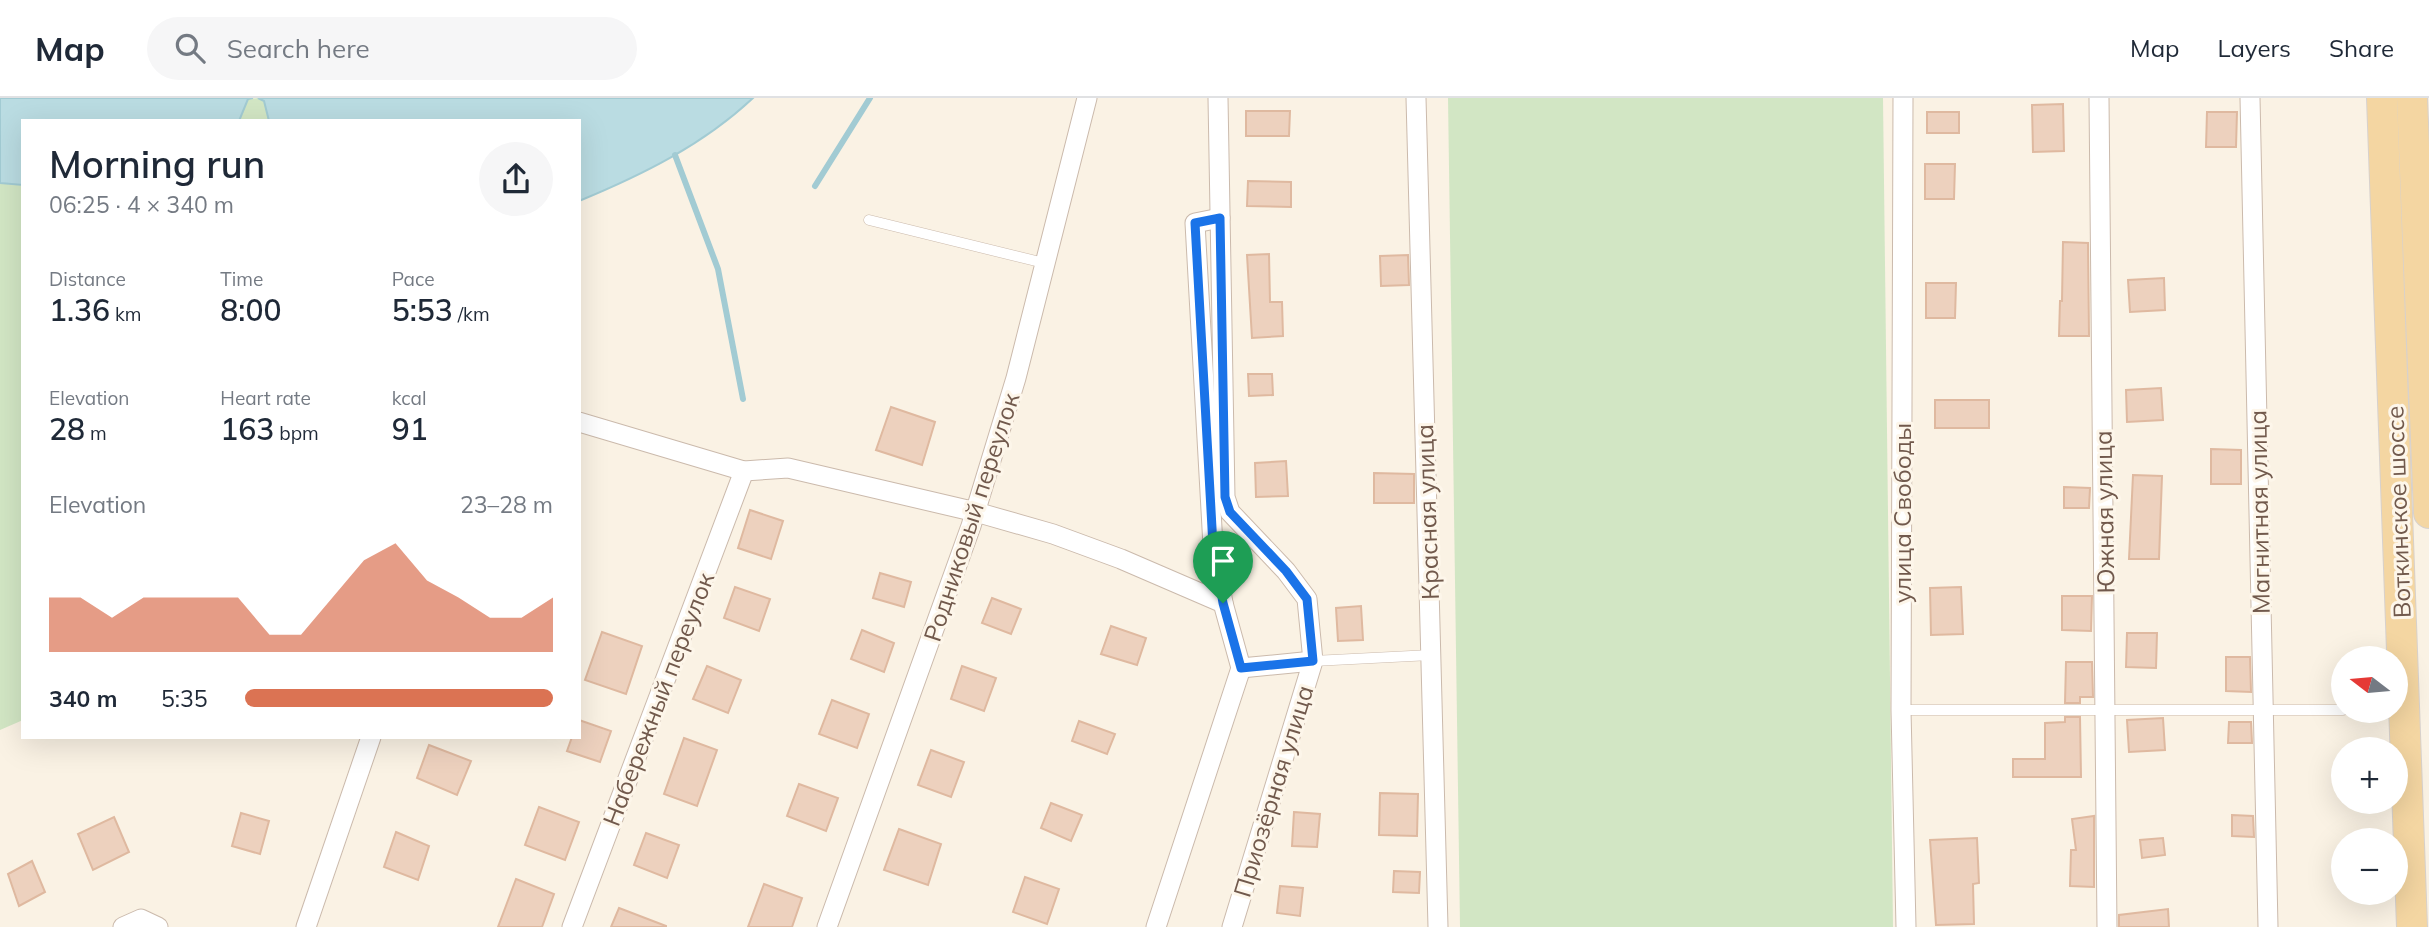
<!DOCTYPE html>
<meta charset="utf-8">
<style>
body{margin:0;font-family:Mulish,sans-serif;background:#f6f6f7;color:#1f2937;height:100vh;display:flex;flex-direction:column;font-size:26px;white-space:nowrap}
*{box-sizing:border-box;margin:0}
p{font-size:23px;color:#747a83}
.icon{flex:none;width:38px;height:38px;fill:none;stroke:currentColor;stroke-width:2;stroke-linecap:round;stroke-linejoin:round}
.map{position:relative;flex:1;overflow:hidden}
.panel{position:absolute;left:21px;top:21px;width:560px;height:620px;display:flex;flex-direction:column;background:#fff;border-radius:0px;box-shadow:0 7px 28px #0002}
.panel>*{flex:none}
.needle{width:46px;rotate:286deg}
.controls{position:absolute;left:2331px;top:548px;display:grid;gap:14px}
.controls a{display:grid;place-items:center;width:77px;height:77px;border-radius:50%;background:#fff;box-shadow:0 7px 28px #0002;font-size:35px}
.pin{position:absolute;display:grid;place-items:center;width:60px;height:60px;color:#fff;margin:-72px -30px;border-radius:50% 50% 50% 0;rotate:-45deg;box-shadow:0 0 7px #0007}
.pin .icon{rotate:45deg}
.round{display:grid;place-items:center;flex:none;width:74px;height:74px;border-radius:37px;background:#f6f6f7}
.headline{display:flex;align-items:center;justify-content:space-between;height:119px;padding:0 28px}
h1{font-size:38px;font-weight:600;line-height:52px}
.figures{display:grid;grid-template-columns:repeat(3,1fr);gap:10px;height:119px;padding:7px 28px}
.figures div{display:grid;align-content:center}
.figures b{font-size:30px;font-weight:600}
.figures small{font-size:19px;font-weight:400}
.figures p{font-size:19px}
.chart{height:196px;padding:14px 28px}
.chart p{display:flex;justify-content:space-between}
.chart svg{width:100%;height:126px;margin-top:7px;fill:#db7353;opacity:.7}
ul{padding:0 28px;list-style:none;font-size:23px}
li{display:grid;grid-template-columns:112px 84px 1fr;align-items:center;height:52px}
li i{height:18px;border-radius:9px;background:#db7353}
header{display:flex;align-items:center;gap:42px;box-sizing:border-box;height:98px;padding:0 35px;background:#fff;border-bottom:2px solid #e0e1e3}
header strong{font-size:33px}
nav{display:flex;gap:38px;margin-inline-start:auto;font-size:24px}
.search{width:490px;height:63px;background:#f6f6f7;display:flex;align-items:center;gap:18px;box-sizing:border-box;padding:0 24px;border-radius:38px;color:#747a83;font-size:26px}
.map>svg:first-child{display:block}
.green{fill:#d2e6c4}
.water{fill:#badce2;stroke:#a2cbd3;stroke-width:2}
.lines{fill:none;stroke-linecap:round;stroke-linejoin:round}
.stream{stroke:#a2cbd3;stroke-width:6}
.building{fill:#edd1be;stroke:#dfb9a0;stroke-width:2}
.lane-casing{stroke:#cbbaac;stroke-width:11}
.street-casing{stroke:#cbbaac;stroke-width:21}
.primary-casing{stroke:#d7d1cd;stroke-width:32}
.lane{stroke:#fff;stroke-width:10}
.street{stroke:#fff;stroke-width:19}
.primary{stroke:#f4d6a2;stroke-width:30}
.route-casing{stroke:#fff;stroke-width:14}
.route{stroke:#1a73e8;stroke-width:9}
.labels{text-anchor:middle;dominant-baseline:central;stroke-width:6;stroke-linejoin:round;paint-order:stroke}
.street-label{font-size:24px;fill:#71594c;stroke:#fdf6ea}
</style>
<header>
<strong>Map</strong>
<div class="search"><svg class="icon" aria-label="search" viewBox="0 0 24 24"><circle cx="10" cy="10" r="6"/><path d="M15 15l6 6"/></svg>Search here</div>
<nav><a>Map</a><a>Layers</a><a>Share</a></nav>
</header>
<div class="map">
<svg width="2429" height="829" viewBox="0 0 2429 829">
<rect width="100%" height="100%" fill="#faf2e4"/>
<g class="green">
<polygon points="258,0 264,2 269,23 239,23 248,1"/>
<polygon points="1448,0 1883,0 1893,829 1460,829"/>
<polygon points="0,84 23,85 23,622 0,632"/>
</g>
<g class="water">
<polygon points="0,0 253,0 248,1 239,23 23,23 23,87 0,85"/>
<path d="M258,0H753C703,47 642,77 579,103V23H269L264,3Z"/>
</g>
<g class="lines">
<g class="stream">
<polyline points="675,57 718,171 743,301"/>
<polyline points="815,88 870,0"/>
</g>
</g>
<g class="building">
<polygon points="2063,6 2064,53 2033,54 2032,7"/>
<polygon points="1246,13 1290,13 1289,38 1246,38"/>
<rect x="1927" y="14" width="32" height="21"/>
<polygon points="2207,14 2237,14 2236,49 2206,49"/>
<polygon points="1925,66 1955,66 1954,101 1925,101"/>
<polygon points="1248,83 1291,84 1291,109 1247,108"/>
<polygon points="2063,144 2088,145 2089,238 2059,238 2060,203 2062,203"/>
<polygon points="1269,156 1270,204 1282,204 1283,238 1252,240 1247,157"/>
<polygon points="1408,157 1409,187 1381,188 1380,158"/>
<polygon points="2164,180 2165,212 2130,214 2128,182"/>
<polygon points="1926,185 1956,185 1955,220 1926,220"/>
<polygon points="1248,276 1272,276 1273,297 1249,298"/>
<polygon points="2161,290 2163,322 2127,324 2126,292"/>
<rect x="1935" y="302" width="54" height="28"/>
<polygon points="891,309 935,324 922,367 876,352"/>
<polygon points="2211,351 2241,352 2241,386 2211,386"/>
<polygon points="1286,363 1288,398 1256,399 1255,365"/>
<polygon points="1374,375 1414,376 1414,405 1374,405"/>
<polygon points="2133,377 2162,378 2159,461 2129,461"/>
<polygon points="2064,389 2090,390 2089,410 2064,410"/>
<polygon points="750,412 783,423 771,461 738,450"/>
<polygon points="880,475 911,484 904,509 873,500"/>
<polygon points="735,489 770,501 759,533 724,520"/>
<polygon points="1961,489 1963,536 1931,537 1930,490"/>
<polygon points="2062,498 2092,498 2091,533 2062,532"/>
<polygon points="992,500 1021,511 1011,536 982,525"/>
<polygon points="1361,508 1363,542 1338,543 1336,510"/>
<polygon points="1111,528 1146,540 1137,567 1101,556"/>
<polygon points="862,532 894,545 884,574 851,561"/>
<polygon points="602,534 642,548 626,596 585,582"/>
<polygon points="2127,535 2157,535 2156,570 2126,569"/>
<polygon points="2226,559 2250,559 2251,594 2226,593"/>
<polygon points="2066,564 2092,564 2093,599 2080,599 2080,605 2065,605"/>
<polygon points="707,568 741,582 728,615 693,601"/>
<polygon points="962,568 996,580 984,613 951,601"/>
<polygon points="832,602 869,616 857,650 819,636"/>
<polygon points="2065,619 2080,619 2081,679 2013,679 2013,661 2045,661 2045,625 2065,624"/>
<polygon points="2163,620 2165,652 2129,654 2127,622"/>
<polygon points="579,622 611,633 600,664 567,653 572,639 579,639"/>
<polygon points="1079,623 1115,636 1107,656 1072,643"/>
<polygon points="2229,624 2251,624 2252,645 2228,645"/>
<polygon points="684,640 717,652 697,708 664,696"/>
<polygon points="429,647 471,663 457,697 417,680"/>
<polygon points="931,652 964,664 951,699 918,687"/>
<polygon points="799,686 838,700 826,733 787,718"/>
<polygon points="1380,695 1418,696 1417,738 1379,737"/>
<polygon points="1051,705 1082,717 1071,743 1041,730"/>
<polygon points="539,709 579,724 565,762 525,747"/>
<polygon points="1294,714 1320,716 1317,749 1292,748"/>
<polygon points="241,715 269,723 260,756 232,748"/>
<polygon points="2232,717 2253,718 2254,739 2232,738"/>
<polygon points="2094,718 2094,789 2070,788 2071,752 2076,752 2072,721"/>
<polygon points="114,719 129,754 93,772 78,736"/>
<polygon points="899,731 941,746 928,787 884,772"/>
<polygon points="396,734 429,748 418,782 384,769"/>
<polygon points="646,735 679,747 667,780 634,767"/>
<polygon points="1977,740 1979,785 1973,786 1974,826 1936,827 1930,742"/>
<polygon points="2163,740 2165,757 2142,760 2140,742"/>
<polygon points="32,763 45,794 19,808 8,776"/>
<polygon points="1394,773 1420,774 1419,795 1393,794"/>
<polygon points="1025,779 1059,791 1047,826 1013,814"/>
<polygon points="516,781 554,796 542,829 498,829"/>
<polygon points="764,786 802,800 792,829 748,829"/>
<polygon points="1280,788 1303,790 1300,818 1277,815"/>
<polygon points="619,810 666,828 666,829 611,829"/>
<polygon points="2168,811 2169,829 2119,829 2119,817"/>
</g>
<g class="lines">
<defs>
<g id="lane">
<polyline points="869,122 1044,165"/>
<polyline points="1313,563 1431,557"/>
<polyline points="1901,612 2343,612"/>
</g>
<g id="street">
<polyline points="1218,0 1225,399 1230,414 1286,473 1307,501 1313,563 1232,829"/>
<polyline points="1416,0 1438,829"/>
<polyline points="1903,0 1901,612 1906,829"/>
<polyline points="2099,0 2107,829"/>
<polyline points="2250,0 2268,829"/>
<polyline points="1220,120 1195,125 1213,448 1223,505"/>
<polyline points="579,324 744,373 788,370 976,414 1053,436 1121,461 1223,505 1241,570"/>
<polyline points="1241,570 1313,563"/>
<polyline points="123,829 141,821 158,829"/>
<polyline points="306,829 371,639"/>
<polyline points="572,829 744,373"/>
<polyline points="827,829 971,428 1016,280 1087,0"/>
<polyline points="1156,829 1241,570"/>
</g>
<g id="primary">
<polyline points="2382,0 2412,829"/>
<polyline points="2412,0 2429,415"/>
</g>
</defs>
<use href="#lane" class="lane-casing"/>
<use href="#street" class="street-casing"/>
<use href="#primary" class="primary-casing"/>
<use href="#lane" class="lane"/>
<use href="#street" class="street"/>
<use href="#primary" class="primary"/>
</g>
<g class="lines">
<defs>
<polygon id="route" points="1220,120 1225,399 1230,414 1286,473 1307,501 1313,563 1241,570 1223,505 1213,448 1195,125"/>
</defs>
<use href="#route" class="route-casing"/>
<use href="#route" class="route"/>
</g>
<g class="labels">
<g class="street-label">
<text transform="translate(1427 414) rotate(-92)">Красная улица</text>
<text transform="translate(2104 414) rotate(-91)">Южная улица</text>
<text transform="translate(2259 414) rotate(-91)">Магнитная улица</text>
<text transform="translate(2398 414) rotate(-92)">Воткинское шоссе</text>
<text transform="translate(1902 415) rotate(-90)">улица Свободы</text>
<text transform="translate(971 419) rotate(-72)">Родниковый переулок</text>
<text transform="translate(658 601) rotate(-69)">Набережный переулок</text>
<text transform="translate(1273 693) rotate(-73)">Приозёрная улица</text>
</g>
</g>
</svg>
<div class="controls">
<a><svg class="needle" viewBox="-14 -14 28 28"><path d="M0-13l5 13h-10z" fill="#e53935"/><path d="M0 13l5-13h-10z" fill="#747a83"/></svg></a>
<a>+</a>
<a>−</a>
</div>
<div class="pin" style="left:1223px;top:505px;background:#1e9e55"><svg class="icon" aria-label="arrive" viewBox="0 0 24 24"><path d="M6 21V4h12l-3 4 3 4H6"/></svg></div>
<section class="panel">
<div class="headline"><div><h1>Morning run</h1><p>06:25 · 4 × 340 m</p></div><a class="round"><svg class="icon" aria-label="share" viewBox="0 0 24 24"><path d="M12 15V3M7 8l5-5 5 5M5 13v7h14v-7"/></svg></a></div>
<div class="figures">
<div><p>Distance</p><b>1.36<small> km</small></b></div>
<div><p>Time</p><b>8:00</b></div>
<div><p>Pace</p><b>5:53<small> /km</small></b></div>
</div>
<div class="figures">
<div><p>Elevation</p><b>28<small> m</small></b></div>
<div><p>Heart rate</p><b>163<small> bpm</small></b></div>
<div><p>kcal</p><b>91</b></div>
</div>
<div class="chart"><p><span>Elevation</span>23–28 m</p>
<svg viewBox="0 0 160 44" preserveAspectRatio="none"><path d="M0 44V25L10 25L20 32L30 25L40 25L50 25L60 25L70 38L80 38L90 25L100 12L110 6L120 19L130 25L140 32L150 32L160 25V44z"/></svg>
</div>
<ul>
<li><b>340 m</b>5:35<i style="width:100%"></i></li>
</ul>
</section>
</div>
